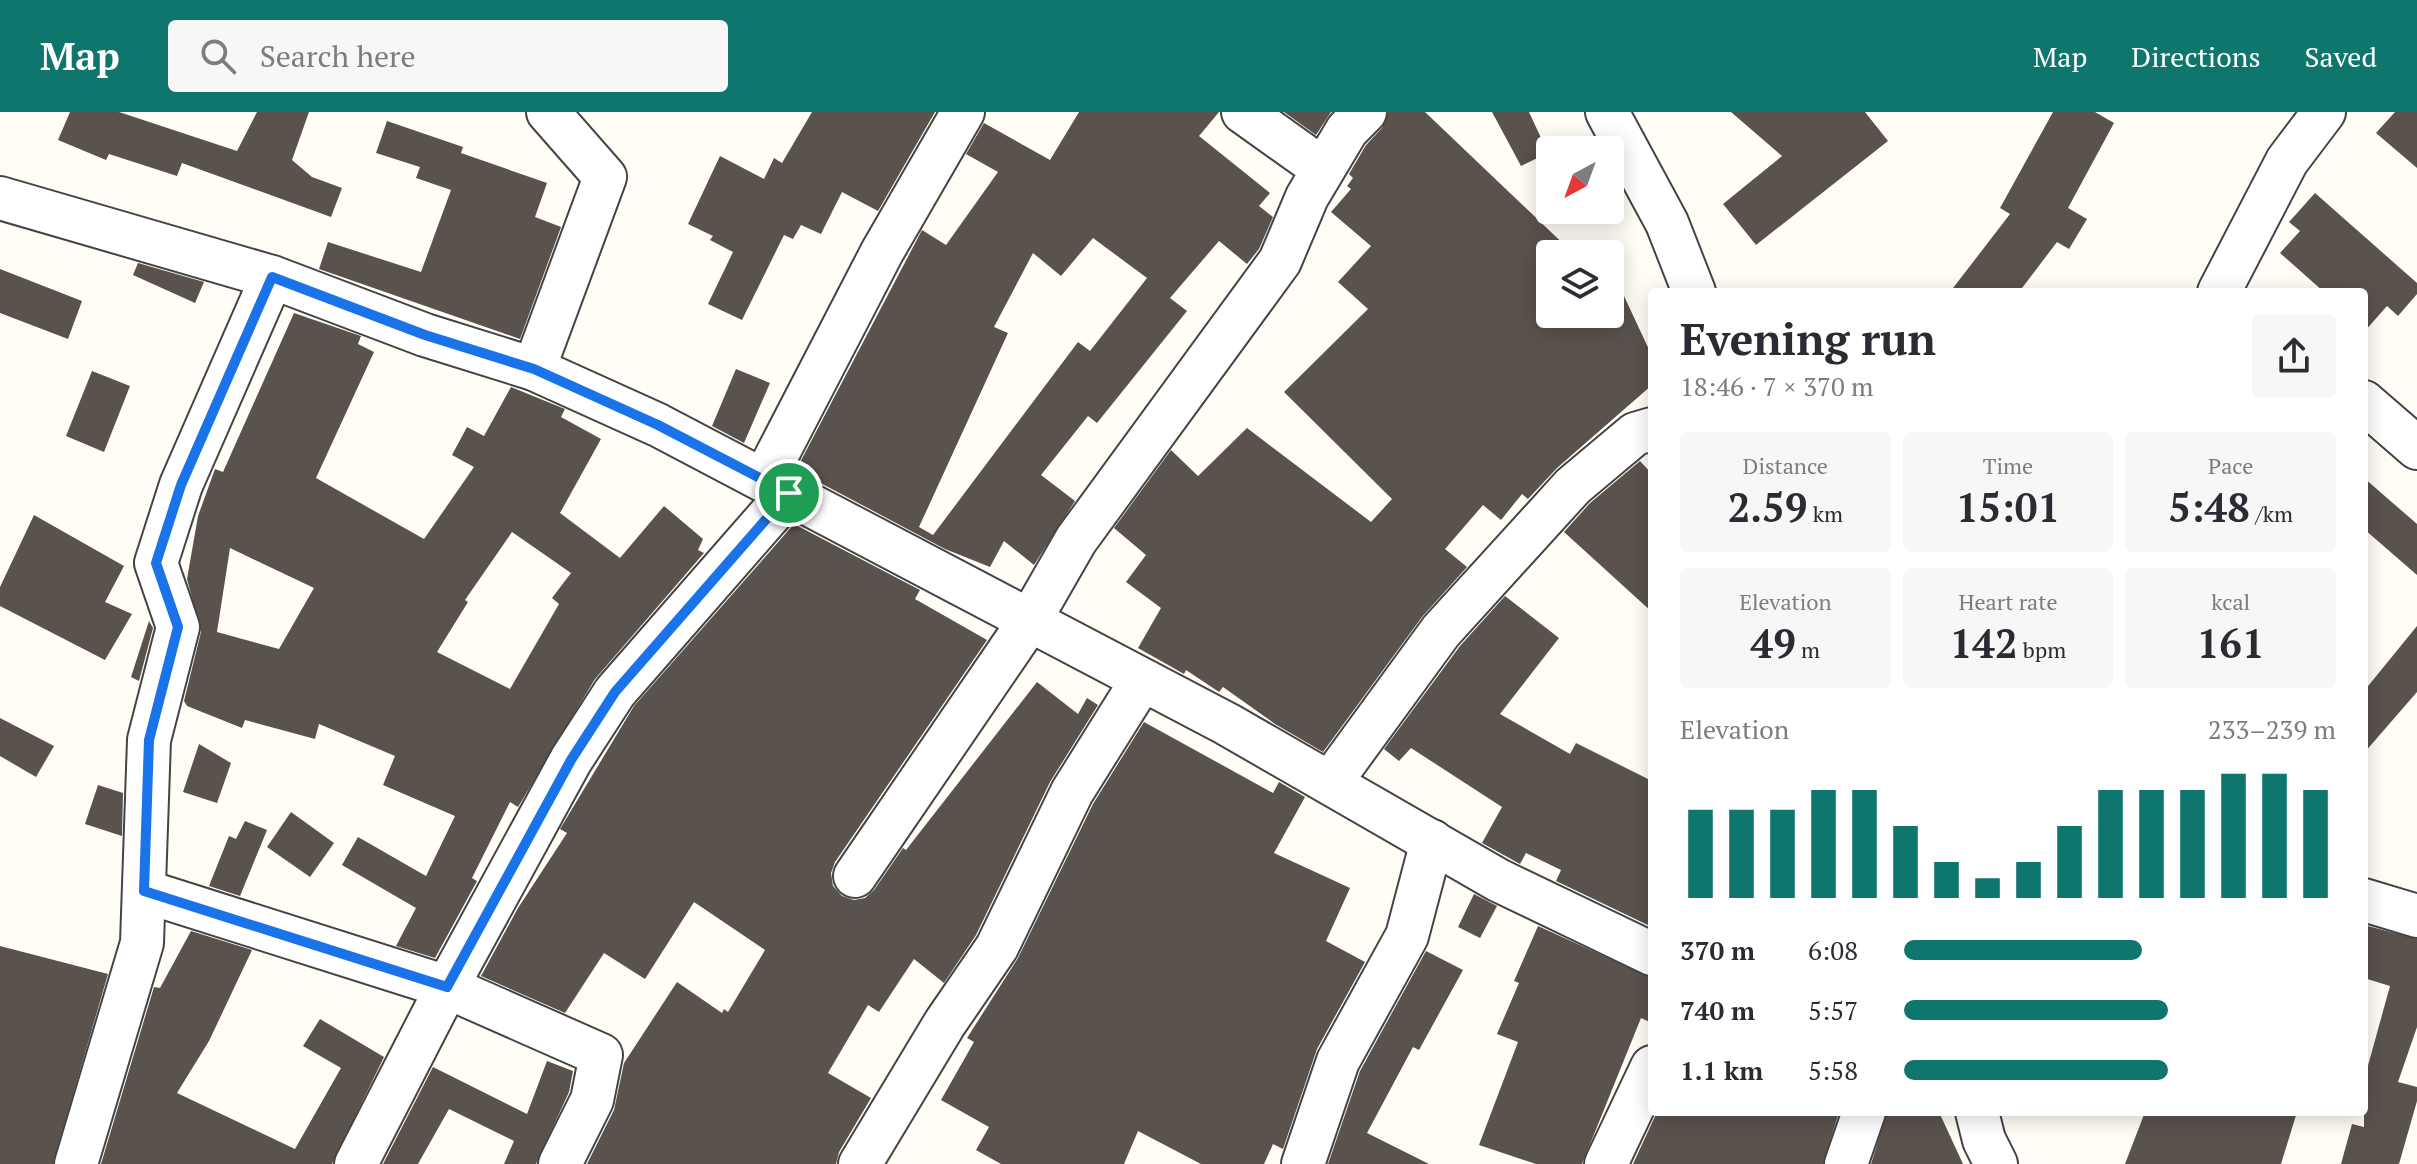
<!DOCTYPE html>
<meta charset="utf-8">
<style>
body{margin:0;font-family:"PT Serif",serif;background:#f7f7f7;color:#2b2b33;height:100vh;display:flex;flex-direction:column;font-size:30px;white-space:nowrap}
*{box-sizing:border-box;margin:0}
p{font-size:26px;color:#7c7c81}
.icon{flex:none;width:44px;height:44px;fill:none;stroke:currentColor;stroke-width:2;stroke-linecap:round;stroke-linejoin:round}
.map{position:relative;flex:1;overflow:hidden}
.drawer{position:absolute;left:1648px;top:176px;width:720px;height:828px;display:flex;flex-direction:column;background:#fff;border-radius:8px;box-shadow:0 4px 20px #0003}
.drawer>*{flex:none}
.needle{width:52px;rotate:221deg}
.buttons{position:absolute;left:1536px;top:24px;display:grid;gap:16px}
.buttons a{display:grid;place-items:center;width:88px;height:88px;border-radius:8px;background:#fff;box-shadow:0 4px 20px #0003;font-size:40px}
.pin{position:absolute;display:grid;place-items:center;width:68px;height:68px;color:#fff;margin:-34px;border:4px solid #fff;border-radius:50%;box-shadow:0 2px 8px #0007}
.round{display:grid;place-items:center;flex:none;width:84px;height:84px;border-radius:8px;background:#f7f7f7}
.overview{display:flex;align-items:center;justify-content:space-between;height:136px;padding:0 32px}
h1{font-size:44px;font-weight:800;line-height:60px}
.stats{display:grid;grid-template-columns:repeat(3,1fr);gap:12px;height:136px;padding:8px 32px}
.stats div{display:grid;align-content:center;border-radius:8px;background:#f7f7f7;text-align:center}
.stats b{font-size:40px;font-weight:800}
.stats small{font-size:22px;font-weight:400}
.stats p{font-size:22px}
.chart{height:224px;padding:16px 32px}
.chart p{display:flex;justify-content:space-between}
.chart svg{width:100%;height:144px;margin-top:8px;stroke:#0f766e;stroke-width:6}
ul{padding:0 32px;list-style:none;font-size:26px}
li{display:grid;grid-template-columns:128px 96px 1fr;align-items:center;height:60px}
li i{height:20px;border-radius:10px;background:#0f766e}
header{display:flex;align-items:center;gap:48px;box-sizing:border-box;height:112px;padding:0 40px;background:#0f766e;color:#fff}
header strong{font-size:38px}
nav{display:flex;gap:44px;margin-inline-start:auto;font-size:28px}
.search{width:560px;height:72px;background:#f7f7f7;display:flex;align-items:center;gap:20px;box-sizing:border-box;padding:0 28px;border-radius:8px;color:#7c7c81;font-size:30px}
.map>svg:first-child{display:block}
.building{fill:#5a524d;fill-rule:evenodd}
.lines{fill:none;stroke-linecap:round;stroke-linejoin:round}
.minor-casing{stroke:#444;stroke-width:46}
.minor{stroke:#fff;stroke-width:42}
.route-casing{stroke:#fff;stroke-width:16}
.route{stroke:#1a73e8;stroke-width:10}
</style>
<header>
<strong>Map</strong>
<div class="search"><svg class="icon" aria-label="search" viewBox="0 0 24 24"><circle cx="10" cy="10" r="6"/><path d="M15 15l6 6"/></svg>Search here</div>
<nav><a>Map</a><a>Directions</a><a>Saved</a></nav>
</header>
<div class="map">
<svg width="2417" height="1052" viewBox="0 0 2417 1052">
<rect width="100%" height="100%" fill="#fffdf5"/>
<g class="building">
<polygon points="70,0 119,0 237,39 257,0 309,0 292,48 312,65 342,76 331,105 182,51 177,64 109,42 106,48 58,28"/>
<polygon points="812,0 935,0 878,99 842,80 821,122 801,113 793,127 784,123 742,208 708,192 733,140 710,128 713,124 688,112 720,44 764,67 774,46 782,51"/>
<path d="M1079,0H1219L1199,24L1270,81L1259,94L1273,105L1259,137L1247,152L1219,129L1170,186L1187,199L1097,311L1088,304L1041,363L1075,389L1034,453L1004,429L990,455L945,437L796,358L922,118L946,133L998,60L966,42L984,11L1050,48ZM1093,126L1147,166L1090,239L1078,230L933,423L919,415L1008,221L994,215L1033,141L1061,164Z"/>
<polygon points="1284,0 1331,0 1316,23"/>
<polygon points="1388,0 1425,0 1574,142 1550,142 1550,202 1610,202 1610,154 1652,244 1652,273 1557,356 1528,387 1522,382 1501,408 1483,393 1445,437 1467,455 1422,505 1323,640 1275,612 1223,575 1219,580 1186,558 1184,562 1138,536 1161,496 1126,470 1146,443 1114,416 1171,338 1198,364 1247,316 1371,410 1392,387 1284,280 1368,197 1338,170 1371,134 1331,100 1351,77 1347,74 1353,66 1349,62 1366,33 1382,16"/>
<polygon points="1492,0 1529,0 1548,41 1521,54"/>
<polygon points="1731,0 1865,0 1888,29 1756,133 1723,92 1782,44"/>
<polygon points="2053,0 2095,0 2114,11 2068,96 2087,107 2069,137 2057,130 2019,180 1950,180 2010,102 2000,96"/>
<polygon points="2395,0 2417,0 2417,56 2376,21"/>
<polygon points="387,9 463,35 461,41 547,71 535,105 561,115 520,227 319,157 328,130 421,160 451,78 416,66 420,55 376,41"/>
<polygon points="2315,81 2417,171 2417,182 2398,204 2387,194 2364,220 2364,180 2324,180 2280,141 2300,119 2289,110"/>
<polygon points="138,151 204,170 195,191 133,163"/>
<polygon points="0,157 82,189 68,227 0,201"/>
<path d="M294,201L361,224L358,232L374,240L316,366L424,427L474,355L452,343L467,315L484,324L511,275L565,297L561,305L601,327L560,401L620,446L664,394L703,427L698,438L704,441L595,567L518,695L510,690L472,766L477,769L435,846L396,834L416,796L342,753L358,725L426,764L455,704L383,673L395,644L319,612L315,627L245,608L242,616L187,594L184,589L201,520L187,467L198,404L215,357L223,360ZM512,420L571,461L552,486L559,492L510,577L437,540L468,490L465,488ZM230,436L314,476L279,537L217,520Z"/>
<polygon points="736,257 770,271 744,331 712,314"/>
<polygon points="92,259 130,274 104,340 66,324"/>
<polygon points="1640,349 1652,362 1652,500 1564,420 1590,391"/>
<polygon points="2364,366 2417,412 2417,463 2364,417"/>
<polygon points="34,403 124,454 105,490 132,502 105,548 0,494 0,475"/>
<polygon points="794,412 920,478 915,487 987,528 835,750 831,761 833,774 842,784 854,788 865,786 874,778 903,736 906,738 1037,570 1078,602 1087,586 1098,593 1050,670 976,823 944,871 914,847 879,900 868,893 828,961 871,986 839,1040 836,1052 587,1052 614,998 624,951 677,870 722,901 724,897 728,900 765,838 694,790 645,867 604,841 565,901 481,864 518,796 567,721 560,717 634,594"/>
<polygon points="1505,484 1559,526 1500,602 1570,642 1576,631 1652,669 1652,815 1556,769 1561,758 1526,741 1520,752 1482,731 1502,695 1411,636 1399,649 1384,637 1460,534"/>
<polygon points="149,509 153,516 139,569 131,565"/>
<polygon points="2417,514 2417,580 2364,641 2364,579"/>
<polygon points="0,606 54,634 36,665 0,644"/>
<polygon points="1144,610 1273,681 1279,670 1305,685 1274,741 1350,776 1326,829 1365,850 1317,937 1283,1037 1273,1032 1264,1052 1201,1052 1138,1019 1124,1052 1001,1052 976,1038 989,1015 941,988 974,930 967,926 1018,846 1093,692"/>
<polygon points="199,632 231,651 217,691 183,680"/>
<polygon points="98,673 123,681 122,724 85,712"/>
<polygon points="291,700 334,731 310,765 267,735"/>
<polygon points="245,709 267,718 240,784 209,774 229,724 236,727"/>
<polygon points="1474,782 1497,794 1480,826 1458,815"/>
<polygon points="2364,813 2417,827 2417,915 2398,970 2417,975 2417,989 2399,1052 2341,1052 2352,1012 2364,1015 2364,968 2390,874 2364,866"/>
<polygon points="1538,814 1652,866 1652,911 1641,906 1582,1052 1536,1052 1479,1033 1518,930 1497,922 1519,871 1514,869"/>
<polygon points="191,819 252,838 209,929 177,981 295,1037 341,956 303,934 320,907 384,945 332,1052 101,1052 154,875 160,876"/>
<polygon points="0,834 108,862 53,1052 0,1052"/>
<polygon points="1426,839 1463,858 1419,938 1413,935 1367,1021 1429,1052 1328,1052 1360,959"/>
<polygon points="547,949 573,959 569,980 536,1052 504,1052 514,1029 449,997 418,1052 383,1052 433,955 527,1002"/>
<polygon points="1657,1000 1839,1000 1823,1052 1633,1052"/>
<polygon points="1887,1000 1939,1000 1963,1052 1871,1052"/>
<polygon points="2145,1000 2297,1000 2281,1052 2125,1052"/>
</g>
<g class="lines">
<defs>
<g id="minor">
<polyline points="1243,0 1323,57"/>
<polyline points="1607,0 1667,111 1694,180"/>
<polyline points="0,86 272,165 425,223 534,257 658,313 1227,612 1498,768 1652,842"/>
<polyline points="2219,180 2287,49 2324,0"/>
<polyline points="534,257 605,65 548,0"/>
<polyline points="2364,290 2417,336"/>
<polyline points="764,368 882,140 963,0"/>
<polyline points="1330,671 1441,519 1573,374 1635,322 1652,317"/>
<polyline points="855,764 1030,508 1076,428 1280,149 1307,85 1347,18 1365,0"/>
<polyline points="144,779 447,875 601,943 592,988 560,1052"/>
<polyline points="2364,788 2417,804"/>
<polyline points="1977,1000 1984,1028 1996,1052"/>
<polyline points="76,1052 142,831 149,628 178,515 156,451 181,373 272,165"/>
<polyline points="356,1052 447,875 571,648 615,580 789,381"/>
<polyline points="860,1052 945,911 997,835 1072,680 1142,568"/>
<polyline points="1303,1052 1338,949 1407,824 1432,729"/>
<polyline points="1606,1052 1652,955"/>
<polyline points="1846,1052 1864,1000"/>
</g>
</defs>
<use href="#minor" class="minor-casing"/>
<use href="#minor" class="minor"/>
</g>
<g class="lines">
<defs>
<polygon id="route" points="272,165 425,223 534,257 658,313 789,381 615,580 571,648 447,875 144,779 149,628 178,515 156,451 181,373"/>
</defs>
<use href="#route" class="route-casing"/>
<use href="#route" class="route"/>
</g>
</svg>
<div class="buttons">
<a><svg class="needle" viewBox="-14 -14 28 28"><path d="M0-13l5 13h-10z" fill="#e53935"/><path d="M0 13l5-13h-10z" fill="#7c7c81"/></svg></a>
<a><svg class="icon" aria-label="layers" viewBox="0 0 24 24"><path d="M12 4l9 5-9 5-9-5zM3 14l9 5 9-5"/></svg></a>
</div>
<div class="pin" style="left:789px;top:381px;background:#1e9e55"><svg class="icon" aria-label="arrive" viewBox="0 0 24 24"><path d="M6 21V4h12l-3 4 3 4H6"/></svg></div>
<section class="drawer">
<div class="overview"><div><h1>Evening run</h1><p>18:46 · 7 × 370 m</p></div><a class="round"><svg class="icon" aria-label="share" viewBox="0 0 24 24"><path d="M12 15V3M7 8l5-5 5 5M5 13v7h14v-7"/></svg></a></div>
<div class="stats">
<div><p>Distance</p><b>2.59<small> km</small></b></div>
<div><p>Time</p><b>15:01</b></div>
<div><p>Pace</p><b>5:48<small> /km</small></b></div>
</div>
<div class="stats">
<div><p>Elevation</p><b>49<small> m</small></b></div>
<div><p>Heart rate</p><b>142<small> bpm</small></b></div>
<div><p>kcal</p><b>161</b></div>
</div>
<div class="chart"><p><span>Elevation</span>233–239 m</p>
<svg viewBox="0 0 160 44" preserveAspectRatio="none"><path d="M5 44V17M15 44V17M25 44V17M35 44V11M45 44V11M55 44V22M65 44V33M75 44V38M85 44V33M95 44V22M105 44V11M115 44V11M125 44V11M135 44V6M145 44V6M155 44V11"/></svg>
</div>
<ul>
<li><b>370 m</b>6:08<i style="width:55%"></i></li>
<li><b>740 m</b>5:57<i style="width:61%"></i></li>
<li><b>1.1 km</b>5:58<i style="width:61%"></i></li>
</ul>
</section>
</div>
